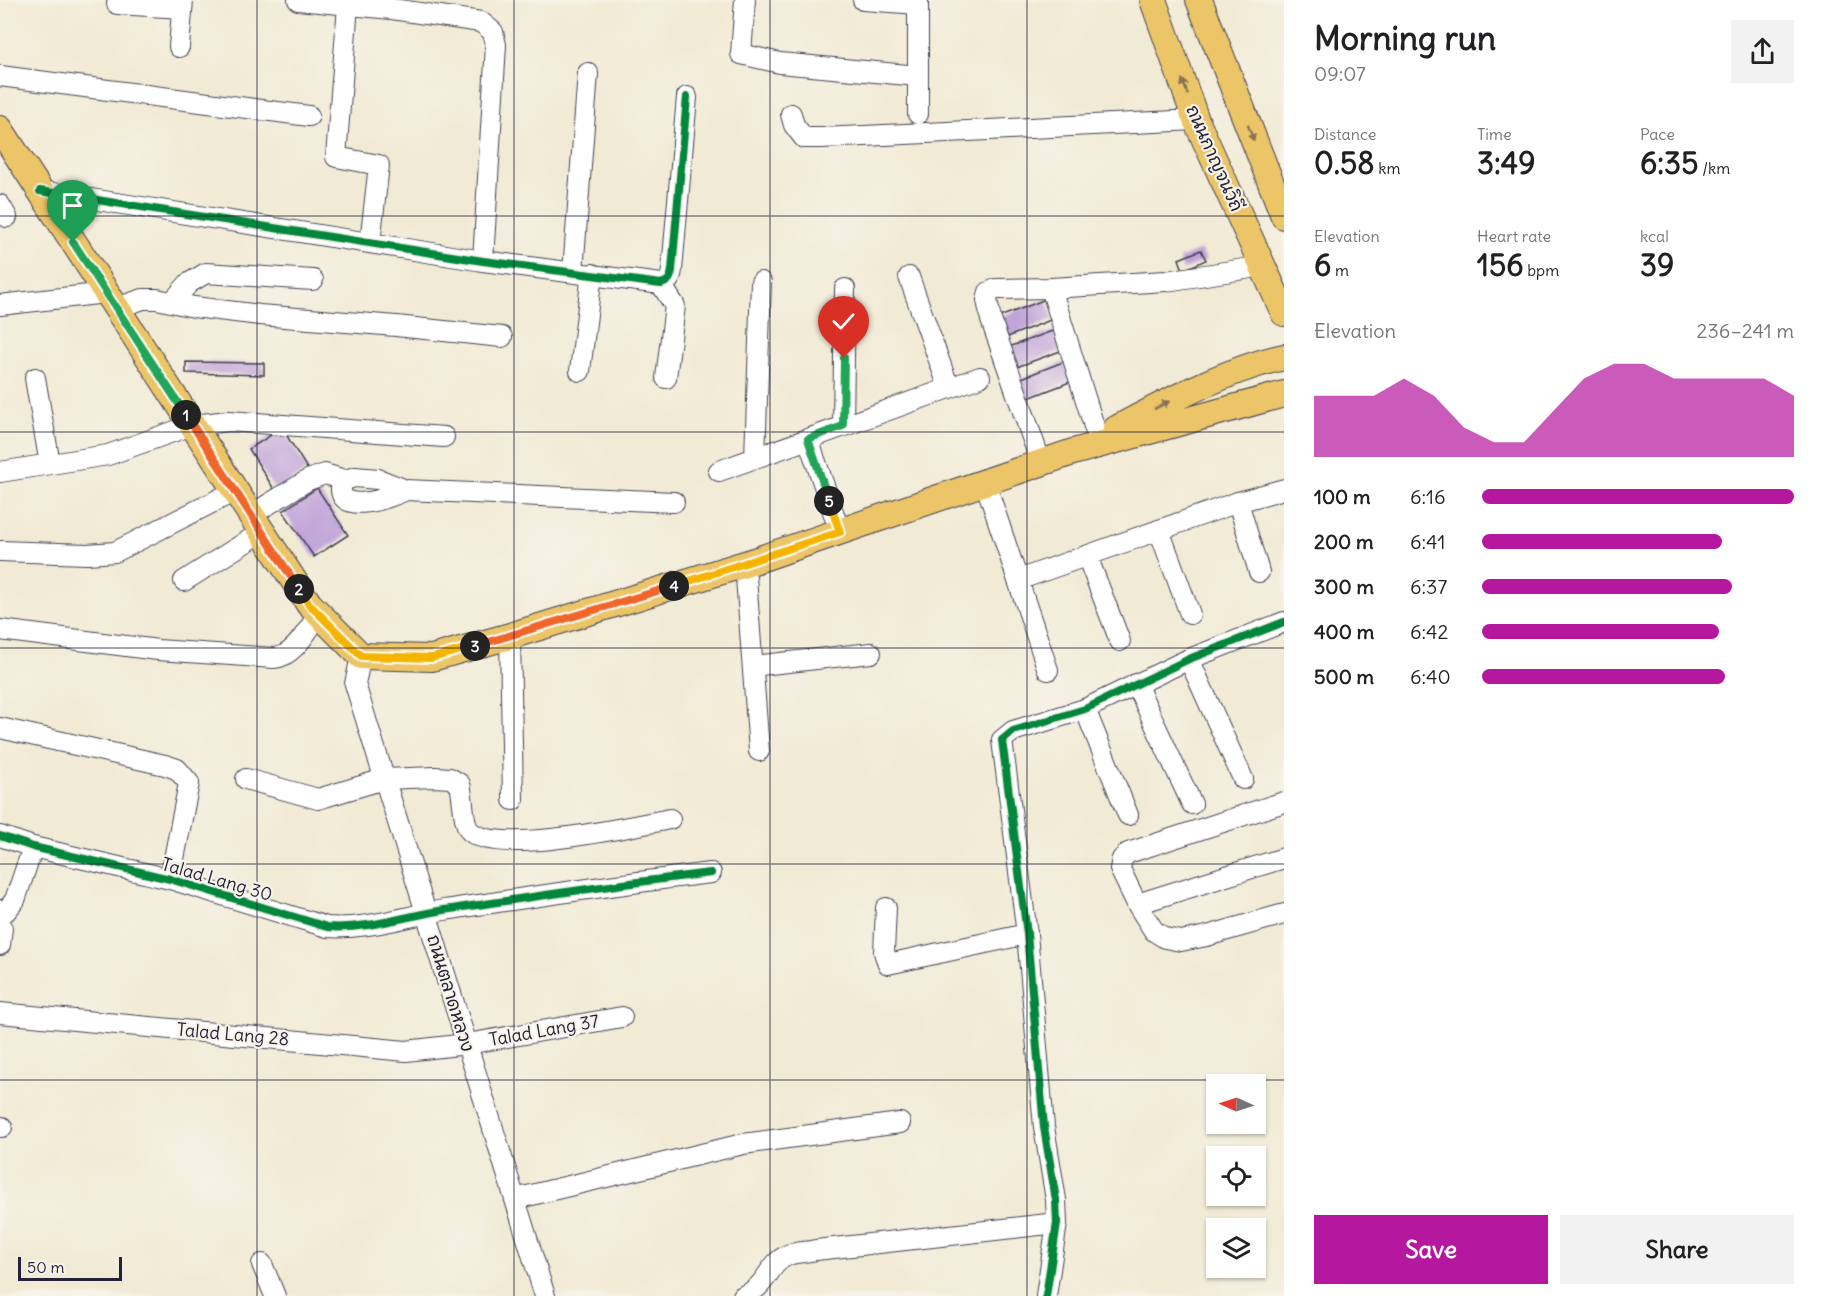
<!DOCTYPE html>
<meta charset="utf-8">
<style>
body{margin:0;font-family:Delius,"Playpen Sans Thai",sans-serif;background:#f2f2f2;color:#202124;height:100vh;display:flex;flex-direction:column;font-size:22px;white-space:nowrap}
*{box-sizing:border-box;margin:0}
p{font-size:20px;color:#757577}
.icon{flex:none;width:33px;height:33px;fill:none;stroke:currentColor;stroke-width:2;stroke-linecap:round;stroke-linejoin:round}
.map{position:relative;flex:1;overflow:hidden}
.side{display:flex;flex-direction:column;background:#fff;width:540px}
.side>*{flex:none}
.needle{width:39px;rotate:273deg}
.fabs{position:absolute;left:1206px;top:1074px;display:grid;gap:12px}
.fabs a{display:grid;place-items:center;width:60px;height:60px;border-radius:0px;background:#fff;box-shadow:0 2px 4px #0004;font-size:30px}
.scale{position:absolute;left:18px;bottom:15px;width:104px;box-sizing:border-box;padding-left:6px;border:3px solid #22223b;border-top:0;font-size:16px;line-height:21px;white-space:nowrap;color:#22223b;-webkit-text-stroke:4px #f7f3e8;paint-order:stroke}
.pin{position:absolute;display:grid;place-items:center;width:51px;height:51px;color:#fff;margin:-62px -26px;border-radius:50% 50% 50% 0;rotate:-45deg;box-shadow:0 0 6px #0007}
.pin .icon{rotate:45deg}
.km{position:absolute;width:30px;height:30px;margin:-15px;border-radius:50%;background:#222;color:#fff;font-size:16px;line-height:30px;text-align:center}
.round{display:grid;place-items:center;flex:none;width:63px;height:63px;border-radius:0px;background:#f2f2f2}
.summary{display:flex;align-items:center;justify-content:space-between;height:102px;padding:0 30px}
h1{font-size:33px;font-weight:700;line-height:45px}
.figures{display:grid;grid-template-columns:repeat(3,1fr);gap:9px;height:102px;padding:6px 30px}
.figures div{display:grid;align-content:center}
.figures b{font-size:30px;font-weight:700}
.figures small{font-size:16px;font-weight:400}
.figures p{font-size:16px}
.chart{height:168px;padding:12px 30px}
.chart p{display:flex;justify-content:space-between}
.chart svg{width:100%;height:108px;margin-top:6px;fill:#b5179e;opacity:.7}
.primary-button{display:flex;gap:12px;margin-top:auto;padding:12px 30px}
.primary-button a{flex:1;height:69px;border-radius:0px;background:#b5179e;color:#fff;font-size:24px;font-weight:700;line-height:69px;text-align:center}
.primary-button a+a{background:#f2f2f2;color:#202124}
ul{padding:0 30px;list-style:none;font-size:20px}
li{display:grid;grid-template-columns:96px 72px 1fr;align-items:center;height:45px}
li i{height:15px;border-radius:8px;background:#b5179e}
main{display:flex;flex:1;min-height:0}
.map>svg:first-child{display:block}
.building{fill:#c1a5d9}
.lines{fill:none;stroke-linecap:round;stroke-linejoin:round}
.minor-casing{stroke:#414052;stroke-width:22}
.major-casing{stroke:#414052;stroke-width:28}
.minor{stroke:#fff;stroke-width:20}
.major{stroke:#ecc569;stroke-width:26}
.cycleway-casing{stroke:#f7f3e8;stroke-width:11}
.cycleway{stroke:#00873e;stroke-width:8}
.oneway{fill:#877452}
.split-1-casing{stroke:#fff;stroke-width:12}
.split-2-casing{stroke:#fff;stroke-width:12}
.split-3-casing{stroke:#fff;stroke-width:12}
.split-4-casing{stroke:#fff;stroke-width:12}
.split-5-casing{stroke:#fff;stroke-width:12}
.split-6-casing{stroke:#fff;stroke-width:12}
.split-1{stroke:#22a559;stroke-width:8}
.split-2{stroke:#f0652b;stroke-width:8}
.split-3{stroke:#f5b400;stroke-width:8}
.split-4{stroke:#f0652b;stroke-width:8}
.split-5{stroke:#f5b400;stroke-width:8}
.split-6{stroke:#22a559;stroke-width:8}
.grid{fill:none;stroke:#22223b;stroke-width:1.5;stroke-opacity:0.55}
.labels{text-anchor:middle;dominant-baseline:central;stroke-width:4.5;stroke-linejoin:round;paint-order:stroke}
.street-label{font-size:18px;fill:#22223b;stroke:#f7f3e8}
</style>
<main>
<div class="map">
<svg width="1284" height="1296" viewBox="0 0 1284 1296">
<rect width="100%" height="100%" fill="#f7f3e8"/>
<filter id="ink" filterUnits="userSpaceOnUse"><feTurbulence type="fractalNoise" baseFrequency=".0167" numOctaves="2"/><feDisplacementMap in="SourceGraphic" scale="12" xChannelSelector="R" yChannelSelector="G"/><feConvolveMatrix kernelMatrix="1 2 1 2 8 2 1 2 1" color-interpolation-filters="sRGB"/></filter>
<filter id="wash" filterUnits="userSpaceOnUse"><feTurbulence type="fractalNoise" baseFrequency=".008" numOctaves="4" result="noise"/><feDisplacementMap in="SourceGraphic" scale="24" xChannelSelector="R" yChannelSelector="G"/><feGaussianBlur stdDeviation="1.35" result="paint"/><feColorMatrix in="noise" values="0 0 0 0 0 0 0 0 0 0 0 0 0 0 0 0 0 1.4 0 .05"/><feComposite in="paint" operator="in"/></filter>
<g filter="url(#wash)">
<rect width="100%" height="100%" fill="#f1ead4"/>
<g id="blocks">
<g class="building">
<polygon points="1201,250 1206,260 1183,270 1179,259"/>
<polygon points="1046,299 1053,319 1005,338 997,318"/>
<polygon points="1055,330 1063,350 1014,368 1006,348"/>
<polygon points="1068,360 1075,380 1026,399 1019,379"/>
<polygon points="186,362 264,363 264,375 186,373"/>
<polygon points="282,428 308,470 275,491 249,449"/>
<polygon points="317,488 348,535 314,557 283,511"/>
</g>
</g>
</g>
<g filter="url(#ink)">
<use href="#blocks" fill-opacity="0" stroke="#414052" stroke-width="1.5"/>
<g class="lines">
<defs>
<g id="minor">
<polyline points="298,0 392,9 481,22 493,32 496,45 483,261"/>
<polyline points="745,0 741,54 780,63 918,76"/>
<polyline points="863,0 918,4"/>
<polyline points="117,4 182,8"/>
<polyline points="348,5 336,157 379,165 370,243"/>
<polyline points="179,47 183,0"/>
<polyline points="0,76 309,116"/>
<polyline points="791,114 794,125 804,138 822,138 1196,120"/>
<polyline points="918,114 918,0"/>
<path d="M40,191L483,261L661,284C669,282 671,278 672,270L687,97"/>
<polyline points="0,205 7,217"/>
<polyline points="573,272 588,73"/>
<polyline points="909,277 949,388"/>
<polyline points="661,284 675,306 666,378"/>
<polyline points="1051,288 1098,439"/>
<polyline points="173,301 189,283 206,273 313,280"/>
<polyline points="0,305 106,293"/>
<polyline points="116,308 143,299 157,299 194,307 260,315 396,326 502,337"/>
<polyline points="580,371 592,274"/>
<polyline points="35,378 50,464"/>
<polyline points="843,426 845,289"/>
<polyline points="808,439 840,532"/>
<polyline points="755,458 761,282"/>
<polyline points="1041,463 991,320 987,300 989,292 996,289 1051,288 1166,281 1264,266"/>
<polyline points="719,471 980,377"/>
<polyline points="0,472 108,455 192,425 229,421 444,437"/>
<path d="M345,480L342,482C333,518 390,498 406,490"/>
<polyline points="985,482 1048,670"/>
<polyline points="1238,502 1259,572"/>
<polyline points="251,515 308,480 325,474 345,480 355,477 378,479 406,490 674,502"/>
<polyline points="1159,530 1190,614"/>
<polyline points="0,551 87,554 115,552 235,491"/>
<polyline points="1087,556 1120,641"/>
<polyline points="745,564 759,751"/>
<polyline points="1018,580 1238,502 1284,489"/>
<polyline points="184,581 262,532"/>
<path d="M0,630L158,650L274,658C294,657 308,629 319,614"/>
<polyline points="510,636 513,800"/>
<polyline points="361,656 355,684 545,1296"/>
<polyline points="1189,659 1243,779"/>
<polyline points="753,666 871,653"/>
<polyline points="1136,684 1192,804"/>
<polyline points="1085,709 1128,815"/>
<polyline points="0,728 165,765 177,769 189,783 170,879"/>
<path d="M246,779L318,799L384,779L435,777L450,778L460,784C463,795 463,826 471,832C502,856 631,826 670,819"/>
<polyline points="1284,802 1128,853 1122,859 1120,869 1137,904 1154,931 1165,938 1181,941 1207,936 1284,914"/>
<path d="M0,836L33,847L170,879L327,927C366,930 406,916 444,910C533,897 622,883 711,873"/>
<polyline points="1137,904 1284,858"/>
<polyline points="886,908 884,952 888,964 1027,934"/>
<polyline points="0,910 6,911 15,900 33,847"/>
<polyline points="0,945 2,928"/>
<polyline points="0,1013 406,1051 467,1044 622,1017"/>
<polyline points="0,1127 2,1127"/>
<polyline points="515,1199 743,1144 900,1123"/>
<polyline points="262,1264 275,1296"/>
<path d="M743,1296C767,1288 768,1263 788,1255C796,1252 807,1252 816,1250L1057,1223"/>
<polyline points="1046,1296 1057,1223 1056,1200 1044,1127 1027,934 1002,740 1013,731 1085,709 1189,659 1284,622"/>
</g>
<g id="major">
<polyline points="1153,0 1196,120 1284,313"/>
<polyline points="1199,0 1284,216"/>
<polyline points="0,129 309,604 361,656 432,658 510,636 745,564 1073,452 1284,394"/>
<path d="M1116,429C1167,402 1227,369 1284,357"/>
</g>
</defs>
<use href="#minor" class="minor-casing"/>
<use href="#major" class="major-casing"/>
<use href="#minor" class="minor"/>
<use href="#major" class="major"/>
<defs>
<g id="cycleway">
<path d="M40,191L483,261L661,284C669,282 671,278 672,270L687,97"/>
<path d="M0,836L33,847L170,879L327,927C366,930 406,916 444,910C533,897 622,883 711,873"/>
<polyline points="1046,1296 1057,1223 1056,1200 1044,1127 1027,934 1002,740 1013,731 1085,709 1189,659 1284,622"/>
</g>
</defs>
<use href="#cycleway" class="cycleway-casing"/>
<use href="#cycleway" class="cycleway"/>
</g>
<defs><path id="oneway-solid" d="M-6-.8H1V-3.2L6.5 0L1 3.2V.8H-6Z" transform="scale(1.5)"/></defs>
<g class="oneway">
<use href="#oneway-solid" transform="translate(1185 87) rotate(-110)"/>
<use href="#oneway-solid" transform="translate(1251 133) rotate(69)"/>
<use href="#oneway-solid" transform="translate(1162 405) rotate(-27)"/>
</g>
</g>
<g class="lines" filter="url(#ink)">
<defs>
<polyline id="split-1" points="73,242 186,415"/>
<polyline id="split-2" points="186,415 299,589"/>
<polyline id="split-3" points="299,589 309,604 361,656 432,658 475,646"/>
<polyline id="split-4" points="475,646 674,586"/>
<polyline id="split-5" points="674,586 840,532 829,501"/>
<polyline id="split-6" points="829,501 808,439 843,426 844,358"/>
</defs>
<use href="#split-1" class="split-1-casing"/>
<use href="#split-2" class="split-2-casing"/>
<use href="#split-3" class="split-3-casing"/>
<use href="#split-4" class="split-4-casing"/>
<use href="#split-5" class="split-5-casing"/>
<use href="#split-6" class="split-6-casing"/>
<use href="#split-1" class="split-1"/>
<use href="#split-2" class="split-2"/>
<use href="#split-3" class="split-3"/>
<use href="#split-4" class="split-4"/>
<use href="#split-5" class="split-5"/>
<use href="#split-6" class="split-6"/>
</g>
<path class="grid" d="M257,0V1296M514,0V1296M770,0V1296M1027,0V1296M0,216H1284M0,432H1284M0,648H1284M0,864H1284M0,1080H1284"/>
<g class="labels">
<g class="street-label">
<text transform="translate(1215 158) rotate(66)">ถนนกาญจนวิถี</text>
<text transform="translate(217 879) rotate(16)">Talad Lang 30</text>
<text transform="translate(451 993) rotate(73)">ถนนตลาดหลวง</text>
<text transform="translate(544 1030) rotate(-10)">Talad Lang 37</text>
<text transform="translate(233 1034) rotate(5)">Talad Lang 28</text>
</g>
</g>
</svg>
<div class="fabs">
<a><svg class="needle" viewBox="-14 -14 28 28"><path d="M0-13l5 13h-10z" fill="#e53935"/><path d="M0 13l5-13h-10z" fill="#757577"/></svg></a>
<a><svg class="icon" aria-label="locate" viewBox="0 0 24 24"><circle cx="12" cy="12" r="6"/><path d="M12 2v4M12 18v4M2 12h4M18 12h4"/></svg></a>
<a><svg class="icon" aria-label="layers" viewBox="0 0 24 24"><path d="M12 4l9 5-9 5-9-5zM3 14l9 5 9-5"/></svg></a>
</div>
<div class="scale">50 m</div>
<div class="pin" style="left:73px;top:242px;background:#1e9e55"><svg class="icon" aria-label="arrive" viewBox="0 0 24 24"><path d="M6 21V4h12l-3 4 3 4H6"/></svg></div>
<div class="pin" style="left:844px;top:358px;background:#d93025"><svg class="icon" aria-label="check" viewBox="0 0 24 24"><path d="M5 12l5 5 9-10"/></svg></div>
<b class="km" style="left:186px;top:415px">1</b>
<b class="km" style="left:299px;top:589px">2</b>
<b class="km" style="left:475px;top:646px">3</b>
<b class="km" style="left:674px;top:586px">4</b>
<b class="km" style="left:829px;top:501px">5</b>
</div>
<section class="side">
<div class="summary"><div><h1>Morning run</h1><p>09:07</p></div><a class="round"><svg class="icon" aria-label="share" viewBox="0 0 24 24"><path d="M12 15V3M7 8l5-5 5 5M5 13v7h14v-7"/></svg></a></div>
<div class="figures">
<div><p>Distance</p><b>0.58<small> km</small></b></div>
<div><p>Time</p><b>3:49</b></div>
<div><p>Pace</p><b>6:35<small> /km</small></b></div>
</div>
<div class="figures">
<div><p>Elevation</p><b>6<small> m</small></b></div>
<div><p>Heart rate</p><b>156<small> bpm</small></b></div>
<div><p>kcal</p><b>39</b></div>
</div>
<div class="chart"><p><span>Elevation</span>236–241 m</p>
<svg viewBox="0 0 160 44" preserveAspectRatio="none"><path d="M0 44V19L10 19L20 19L30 12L40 19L50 32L60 38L70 38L80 25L90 12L100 6L110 6L120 12L130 12L140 12L150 12L160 19V44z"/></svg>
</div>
<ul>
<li><b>100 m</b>6:16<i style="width:100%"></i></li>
<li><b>200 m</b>6:41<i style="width:77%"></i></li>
<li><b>300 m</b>6:37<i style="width:80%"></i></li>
<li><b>400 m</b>6:42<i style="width:76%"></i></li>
<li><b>500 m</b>6:40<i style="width:78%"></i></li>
</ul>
<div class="primary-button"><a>Save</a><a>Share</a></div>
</section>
</main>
